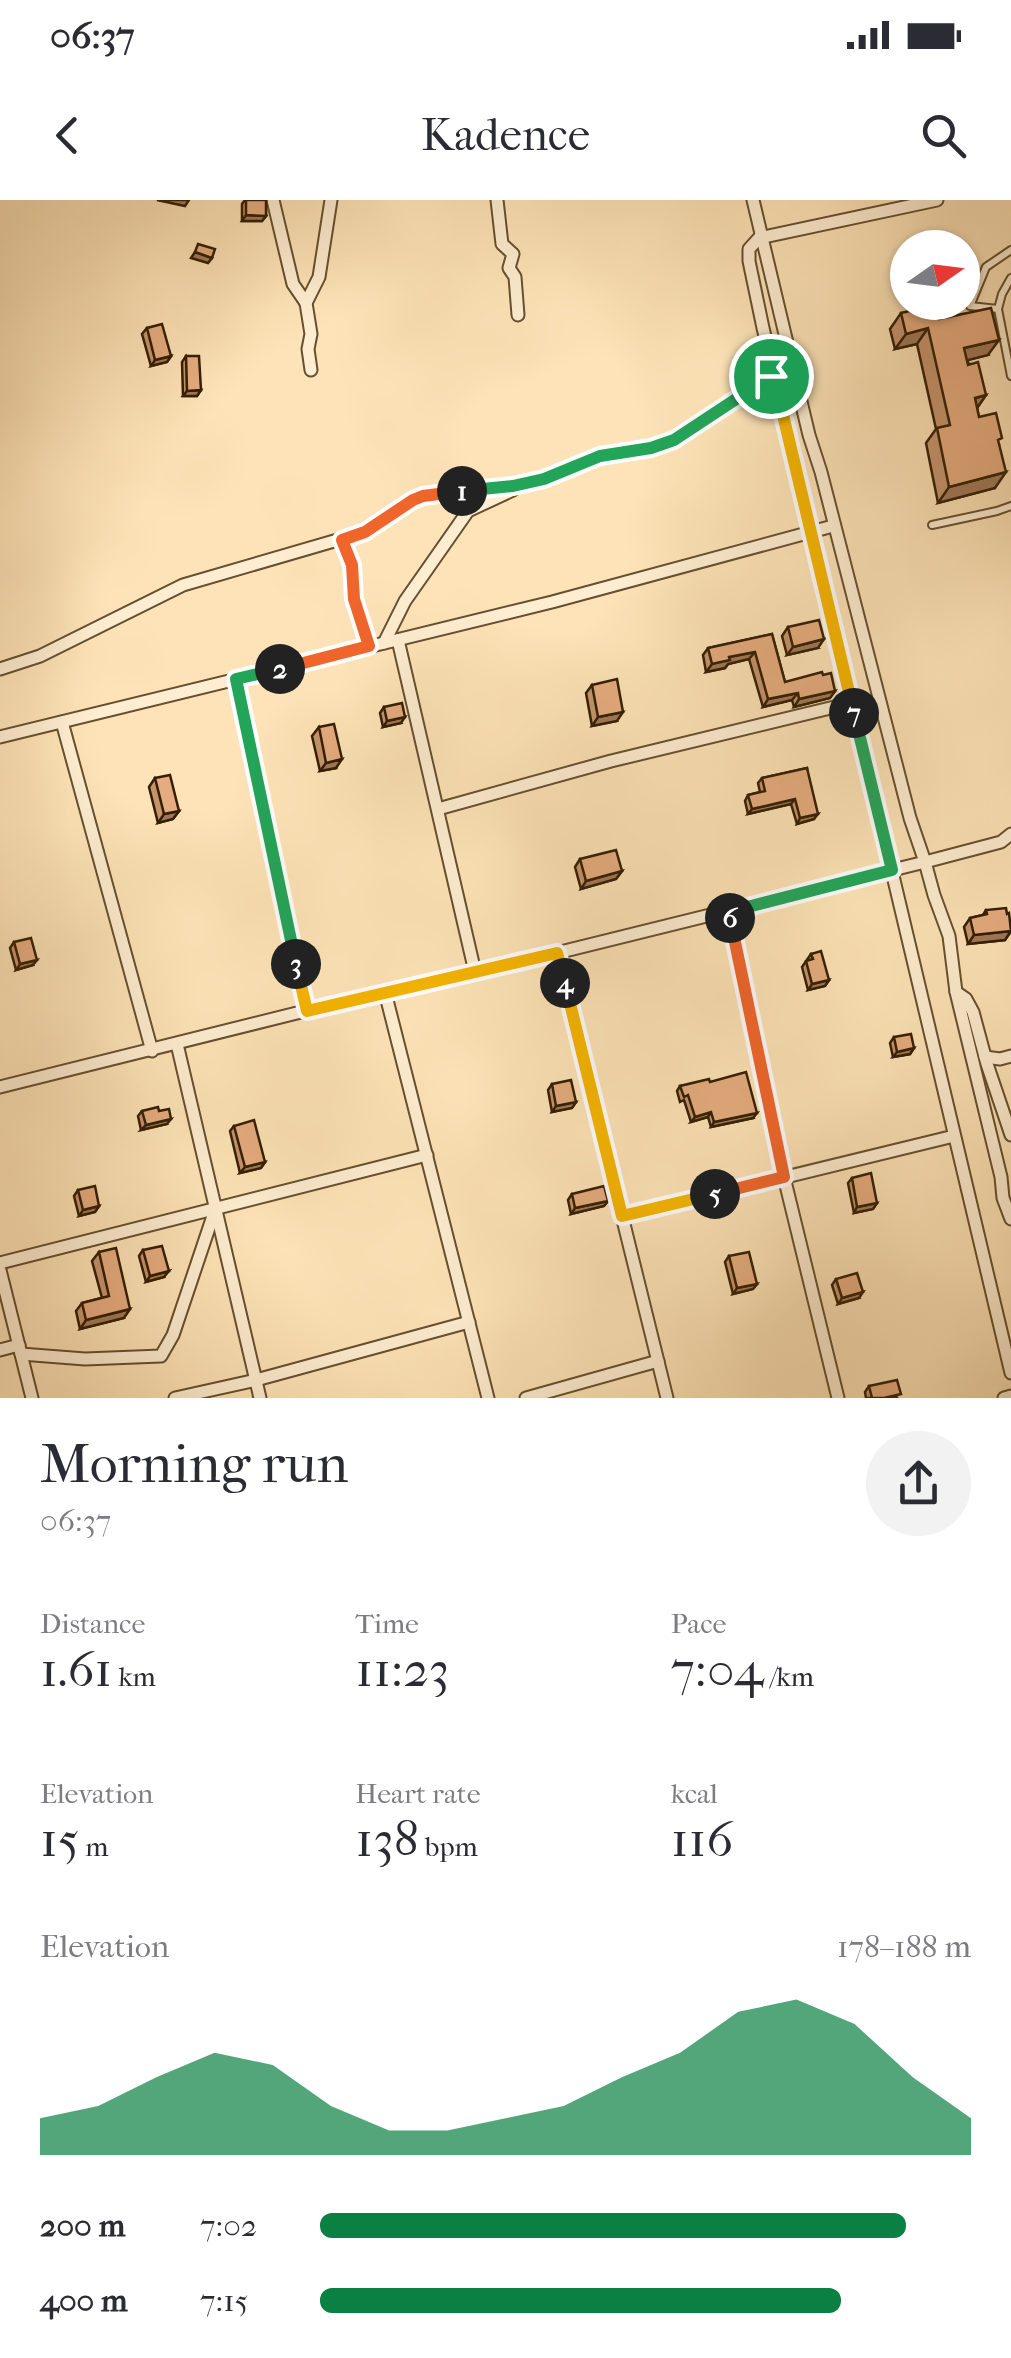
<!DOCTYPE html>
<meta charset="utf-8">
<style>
body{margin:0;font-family:"IM FELL French Canon",serif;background:#f2f2f3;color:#2b2b33;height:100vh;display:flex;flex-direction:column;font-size:38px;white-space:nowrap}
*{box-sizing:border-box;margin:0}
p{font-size:32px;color:#7c7c81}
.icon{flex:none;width:55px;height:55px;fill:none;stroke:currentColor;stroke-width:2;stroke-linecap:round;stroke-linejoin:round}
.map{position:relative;height:1198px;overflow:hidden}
.panel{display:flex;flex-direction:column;background:#fff;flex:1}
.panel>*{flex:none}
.needle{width:65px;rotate:76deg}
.tools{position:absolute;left:890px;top:30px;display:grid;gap:20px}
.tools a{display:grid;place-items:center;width:90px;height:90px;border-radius:50%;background:#fff;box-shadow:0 2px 8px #0004;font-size:50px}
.pin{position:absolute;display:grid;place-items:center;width:85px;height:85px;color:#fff;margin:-42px;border:5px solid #fff;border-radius:50%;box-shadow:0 2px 10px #0007}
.km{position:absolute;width:50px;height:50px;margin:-25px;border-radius:50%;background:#222;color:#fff;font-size:28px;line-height:50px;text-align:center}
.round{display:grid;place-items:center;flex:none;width:105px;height:105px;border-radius:52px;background:#f2f2f3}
.overview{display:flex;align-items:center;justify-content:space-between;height:170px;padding:0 40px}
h1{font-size:55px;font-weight:600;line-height:75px}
.stats{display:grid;grid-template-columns:repeat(3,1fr);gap:15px;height:170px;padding:10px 40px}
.stats div{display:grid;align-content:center}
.stats b{font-size:50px;font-weight:600}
.stats small{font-size:28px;font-weight:400}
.stats p{font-size:28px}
.chart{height:280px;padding:20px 40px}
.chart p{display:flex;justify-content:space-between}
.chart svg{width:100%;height:180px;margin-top:10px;fill:#0b8043;opacity:.7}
ul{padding:0 40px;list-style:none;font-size:32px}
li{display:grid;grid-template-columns:160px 120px 1fr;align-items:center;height:75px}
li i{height:25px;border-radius:12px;background:#0b8043}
.status{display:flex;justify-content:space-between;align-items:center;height:70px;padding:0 50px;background:#fff;direction:ltr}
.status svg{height:28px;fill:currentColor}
header{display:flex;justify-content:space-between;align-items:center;height:130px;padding:0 40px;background:#fff;font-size:45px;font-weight:600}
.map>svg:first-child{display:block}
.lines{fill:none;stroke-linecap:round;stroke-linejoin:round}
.lane-casing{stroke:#664f2f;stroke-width:10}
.street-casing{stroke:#664f2f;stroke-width:15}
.lane{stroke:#feedd0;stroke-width:6}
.street{stroke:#feedd0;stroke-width:11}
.wall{fill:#c5946d;stroke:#341e02;stroke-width:2.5}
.shaded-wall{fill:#a07859;stroke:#341e02;stroke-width:2.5}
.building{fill:#e5ac7f;stroke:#341e02;stroke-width:2.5}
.split-1-casing{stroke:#fff;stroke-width:20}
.split-2-casing{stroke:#fff;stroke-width:20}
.split-3-casing{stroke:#fff;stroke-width:20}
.split-4-casing{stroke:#fff;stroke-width:20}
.split-5-casing{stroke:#fff;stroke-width:20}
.split-6-casing{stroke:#fff;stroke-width:20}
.split-7-casing{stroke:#fff;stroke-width:20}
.split-8-casing{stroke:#fff;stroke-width:20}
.split-1{stroke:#22a559;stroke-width:12}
.split-2{stroke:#f0652b;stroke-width:12}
.split-3{stroke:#22a559;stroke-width:12}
.split-4{stroke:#f5b400;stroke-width:12}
.split-5{stroke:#f5b400;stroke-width:12}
.split-6{stroke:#f0652b;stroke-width:12}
.split-7{stroke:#22a559;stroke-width:12}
.split-8{stroke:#f5b400;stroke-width:12}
</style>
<div class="status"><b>06:37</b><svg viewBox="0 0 49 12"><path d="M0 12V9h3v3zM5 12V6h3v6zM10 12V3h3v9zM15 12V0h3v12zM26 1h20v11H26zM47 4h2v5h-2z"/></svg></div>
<header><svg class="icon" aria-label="back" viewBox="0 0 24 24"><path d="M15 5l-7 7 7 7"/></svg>Kadence<svg class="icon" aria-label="search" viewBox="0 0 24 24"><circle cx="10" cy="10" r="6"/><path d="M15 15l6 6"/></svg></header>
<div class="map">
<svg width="1011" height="1198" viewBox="0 0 1011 1198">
<rect width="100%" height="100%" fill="#fde3b7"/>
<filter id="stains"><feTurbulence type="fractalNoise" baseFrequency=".002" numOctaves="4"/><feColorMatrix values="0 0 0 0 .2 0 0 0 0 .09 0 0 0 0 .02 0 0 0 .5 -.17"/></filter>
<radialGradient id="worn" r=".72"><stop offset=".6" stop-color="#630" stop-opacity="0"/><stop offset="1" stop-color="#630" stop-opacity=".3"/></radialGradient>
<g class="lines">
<defs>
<g id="lane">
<polyline points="1011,78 1002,94 998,109 1011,176"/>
<polyline points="998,109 970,106 986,67 1011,50"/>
<polyline points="932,325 997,311 1011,306"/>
</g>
<g id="street">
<polyline points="273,0 293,84 306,103"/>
<polyline points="497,0 502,44 513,54 509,68 515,77 518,115"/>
<polyline points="937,0 759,38 749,49 749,61 763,128 1011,1173"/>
<polyline points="311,170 308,149 311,134 306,103 319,77 331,0"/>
<polyline points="342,340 352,365 353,399 369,447"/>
<polyline points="398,440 475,772"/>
<polyline points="384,443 405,401 468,311 513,290"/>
<polyline points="0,469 40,456 183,385 365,332 397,309 423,296 513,287 544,279 600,256 651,247 674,240 771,175 777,170 788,151"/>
<polyline points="236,479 307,811"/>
<polyline points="62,522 152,851"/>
<polyline points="0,537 552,402 833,326"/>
<polyline points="438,609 611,561 851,503"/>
<polyline points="1011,634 1001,642 925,662 934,695 949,736 956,792 966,799 973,812 987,864 1011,935"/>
<polyline points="728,712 784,977 838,1198"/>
<polyline points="557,753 667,1198"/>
<polyline points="385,792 488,1198"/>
<polyline points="956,792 1001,977 1003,998 1011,1019"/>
<polyline points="177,844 260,1198"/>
<polyline points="985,857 1000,859 1011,856"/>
<polyline points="0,887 369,795 504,766 925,662 910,618 821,272 809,235 753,0"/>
<polyline points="622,1017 954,936"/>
<polyline points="0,1063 427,955"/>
<polyline points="0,1070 32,1198"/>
<polyline points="0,1150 19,1145"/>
<polyline points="21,1154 85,1159 161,1156 173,1135 215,1010"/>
<polyline points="175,1198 256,1180 469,1122"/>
<polyline points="526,1198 658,1161"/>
<polyline points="1004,1198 1011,1196"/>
</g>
</defs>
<use href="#lane" class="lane-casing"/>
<use href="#street" class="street-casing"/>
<use href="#lane" class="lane"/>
<use href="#street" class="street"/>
</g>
<g class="wall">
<polygon points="245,0 266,0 266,16 262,21 242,21 242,4"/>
<polygon points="901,113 939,119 988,155 967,160 986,195 977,208 979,217 999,244 995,288 938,303 926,243 936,229 917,144 895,149 890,129"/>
<polygon points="147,128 171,156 167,162 151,166 142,134"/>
<polygon points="186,156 201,190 197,196 183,196 182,162"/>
<polygon points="788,427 818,448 787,455 782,436"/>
<polygon points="772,434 785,482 835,491 830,498 794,507 792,500 763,507 749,459 728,464 725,468 706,472 703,455 708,448"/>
<polygon points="592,485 617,521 592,526 586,493"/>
<polygon points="384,507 401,523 383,527 380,513"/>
<polygon points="319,527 336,568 320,571 312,536"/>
<polygon points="807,568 814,619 797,624 791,604 748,614 745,601 748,595 760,592 758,583 762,578"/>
<polygon points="155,578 179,611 173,619 158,623 149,587"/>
<polygon points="580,659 622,671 616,679 581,689 575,667"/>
<polygon points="986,710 1007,714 1011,731 1005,740 968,744 964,727 970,718 983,715"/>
<polygon points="14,742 33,765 16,770 10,748"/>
<polygon points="811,754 829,780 825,786 808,790 802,767"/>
<polygon points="894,837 914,848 910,854 893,857 890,843"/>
<polygon points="710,882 753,918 711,927 708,917 691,922 684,900 680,902 677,891 680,886"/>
<polygon points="552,884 576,902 572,908 552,912 548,890"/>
<polygon points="142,911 159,911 167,924 141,930 138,916"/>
<polygon points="234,926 265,962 261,968 240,973 230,931"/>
<polygon points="852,978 877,1003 873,1009 854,1013 848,983"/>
<polygon points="78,990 99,1006 95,1012 79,1016 74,996"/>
<polygon points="572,994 608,1001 604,1006 571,1014 568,1000"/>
<polygon points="143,1050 164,1077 146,1082 139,1056"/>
<polygon points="99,1052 124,1118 80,1129 76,1111 82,1103 102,1098 92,1061"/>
<polygon points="729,1056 757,1084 753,1089 733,1094 725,1062"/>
<polygon points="836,1079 859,1098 838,1104 832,1085"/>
<polygon points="869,1186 898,1198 866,1198 865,1192"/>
</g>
<g class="shaded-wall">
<polygon points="157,0 189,0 185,6"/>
<polygon points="246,15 266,16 262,21 242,21"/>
<polygon points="195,52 212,58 208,63 191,58"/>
<polygon points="928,128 917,144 895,149 906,134"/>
<polygon points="999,140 988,155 953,164 964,148"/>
<polygon points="171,156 167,162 151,166 155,160"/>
<polygon points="201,190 197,196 183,196 187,191"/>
<polygon points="986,195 975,211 975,198"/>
<polygon points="1006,272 995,288 938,303 949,287"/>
<polygon points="824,439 818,448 787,455 793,447"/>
<polygon points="755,452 749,459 728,464 725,468 706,472 712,464 729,457"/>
<polygon points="835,491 830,498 794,507 799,499"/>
<polygon points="798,493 792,500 763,507 768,499"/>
<polygon points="623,512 617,521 592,526 598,517"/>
<polygon points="405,517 401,523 383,527 387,521"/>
<polygon points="342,559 336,568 320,571 326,563"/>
<polygon points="795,599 791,604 748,614 752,609"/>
<polygon points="179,611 173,619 158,623 164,614"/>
<polygon points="818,614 814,619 797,624 800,618"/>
<polygon points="622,671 616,679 581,689 586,681"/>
<polygon points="1011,731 1005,740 968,744 974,735"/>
<polygon points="37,760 33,765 16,770 20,764"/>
<polygon points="829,780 825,786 808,790 812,784"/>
<polygon points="914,848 910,854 893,857 897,852"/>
<polygon points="576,902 572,908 552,912 556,906"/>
<polygon points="711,912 708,917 691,922 695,917"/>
<polygon points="757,913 753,918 711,927 714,922"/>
<polygon points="171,919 167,924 141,930 146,925"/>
<polygon points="265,962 261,968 240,973 245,967"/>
<polygon points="608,1001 604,1006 571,1014 575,1008"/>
<polygon points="877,1003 873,1009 854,1013 857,1007"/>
<polygon points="99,1006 95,1012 79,1016 83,1010"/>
<polygon points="169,1071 164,1077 146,1082 150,1076"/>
<polygon points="757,1084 753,1089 733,1094 737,1088"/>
<polygon points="863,1092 859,1098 838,1104 842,1098"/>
<polygon points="130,1109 124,1118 80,1129 86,1120"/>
</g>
<g class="building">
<polygon points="246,0 266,0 266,16 246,15"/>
<polygon points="198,44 215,49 212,58 195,52"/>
<polygon points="935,105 939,119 991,108 999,140 964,148 968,165 978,162 986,195 975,198 979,217 996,213 1002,238 998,240 1006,272 949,287 937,228 950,225 928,128 906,134 901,113"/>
<polygon points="162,124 171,156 155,160 147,128"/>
<polygon points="186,156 199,156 201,190 187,191"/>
<polygon points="819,420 824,439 793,447 788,427"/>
<polygon points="772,434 785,482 822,472 823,475 831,473 835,491 799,499 798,493 768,499 755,452 729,457 730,460 712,464 708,448"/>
<polygon points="617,479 623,512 598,517 592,485"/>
<polygon points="402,503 405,517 387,521 384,507"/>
<polygon points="334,524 342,559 326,563 319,527"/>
<polygon points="807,568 818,614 800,618 795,599 752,609 748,595 765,591 762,578"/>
<polygon points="170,575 179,611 164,614 155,578"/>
<polygon points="616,650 622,671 586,681 580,659"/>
<polygon points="1006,708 1007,714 1009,713 1011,731 974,735 970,718 987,714 986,710"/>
<polygon points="31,738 37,760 20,764 14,742"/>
<polygon points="821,751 829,780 812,784 806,761 813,759 811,754"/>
<polygon points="911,834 914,848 897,852 894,837"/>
<polygon points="746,872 757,913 714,922 711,912 695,917 688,895 684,897 680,886 709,879 710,882"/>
<polygon points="571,880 576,902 556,906 552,884"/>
<polygon points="158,907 159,911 169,909 171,919 146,925 142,911"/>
<polygon points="254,920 265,962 245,967 234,926"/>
<polygon points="871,973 877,1003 857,1007 852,978"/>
<polygon points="95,986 99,1006 83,1010 78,990"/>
<polygon points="604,986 608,1001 575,1008 572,994"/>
<polygon points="162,1046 169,1071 150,1076 143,1050"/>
<polygon points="116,1048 130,1109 86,1120 82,1103 109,1096 99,1052"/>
<polygon points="749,1052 757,1084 737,1088 729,1056"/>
<polygon points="857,1073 863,1092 842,1098 836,1079"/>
<polygon points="897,1180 901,1194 884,1198 872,1198 869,1186"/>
</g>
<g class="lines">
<defs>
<polyline id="split-1" points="462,291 513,286 544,279 600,256 651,248 674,240 771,176"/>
<polyline id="split-2" points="280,469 369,446 354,399 352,365 342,340 365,332 413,300 423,296 462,291"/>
<polyline id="split-3" points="280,469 236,479 296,764"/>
<polyline id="split-4" points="296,764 307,811 557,753 565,783"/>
<polyline id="split-5" points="565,783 622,1016 715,994"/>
<polyline id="split-6" points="715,994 784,977 730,718"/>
<polyline id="split-7" points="730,718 728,712 892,670 854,513"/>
<polyline id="split-8" points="771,176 773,173 854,513"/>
</defs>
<use href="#split-1" class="split-1-casing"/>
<use href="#split-2" class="split-2-casing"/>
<use href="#split-3" class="split-3-casing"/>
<use href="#split-4" class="split-4-casing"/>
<use href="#split-5" class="split-5-casing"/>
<use href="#split-6" class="split-6-casing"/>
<use href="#split-7" class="split-7-casing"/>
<use href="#split-8" class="split-8-casing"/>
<use href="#split-1" class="split-1"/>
<use href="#split-2" class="split-2"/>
<use href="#split-3" class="split-3"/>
<use href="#split-4" class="split-4"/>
<use href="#split-5" class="split-5"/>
<use href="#split-6" class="split-6"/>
<use href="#split-7" class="split-7"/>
<use href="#split-8" class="split-8"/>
</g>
<rect width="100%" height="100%" filter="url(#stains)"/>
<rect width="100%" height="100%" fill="url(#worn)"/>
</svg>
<div class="tools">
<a><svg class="needle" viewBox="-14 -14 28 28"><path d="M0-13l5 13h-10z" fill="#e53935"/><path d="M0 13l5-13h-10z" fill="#7c7c81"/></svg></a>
</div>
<div class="pin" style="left:771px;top:176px;background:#1e9e55"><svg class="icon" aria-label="arrive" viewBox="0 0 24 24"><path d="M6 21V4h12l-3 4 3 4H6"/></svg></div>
<b class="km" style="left:462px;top:291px">1</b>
<b class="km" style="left:280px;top:469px">2</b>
<b class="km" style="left:296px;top:764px">3</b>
<b class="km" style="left:565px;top:783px">4</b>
<b class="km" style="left:715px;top:994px">5</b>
<b class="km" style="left:730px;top:718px">6</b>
<b class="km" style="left:854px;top:513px">7</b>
</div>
<section class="panel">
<div class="overview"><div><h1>Morning run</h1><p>06:37</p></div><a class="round"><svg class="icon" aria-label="share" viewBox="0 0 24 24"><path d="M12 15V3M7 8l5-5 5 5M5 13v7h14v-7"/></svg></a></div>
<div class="stats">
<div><p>Distance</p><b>1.61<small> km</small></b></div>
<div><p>Time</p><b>11:23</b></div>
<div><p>Pace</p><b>7:04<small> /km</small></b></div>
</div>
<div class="stats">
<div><p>Elevation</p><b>15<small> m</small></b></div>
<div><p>Heart rate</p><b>138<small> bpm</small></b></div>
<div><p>kcal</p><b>116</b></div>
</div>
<div class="chart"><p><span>Elevation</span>178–188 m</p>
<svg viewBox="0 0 160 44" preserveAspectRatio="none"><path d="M0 44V35L10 32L20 25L30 19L40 22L50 32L60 38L70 38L80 35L90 32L100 25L110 19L120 9L130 6L140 12L150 25L160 35V44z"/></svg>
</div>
<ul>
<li><b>200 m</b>7:02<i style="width:90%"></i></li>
<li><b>400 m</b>7:15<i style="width:80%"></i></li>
</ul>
</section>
